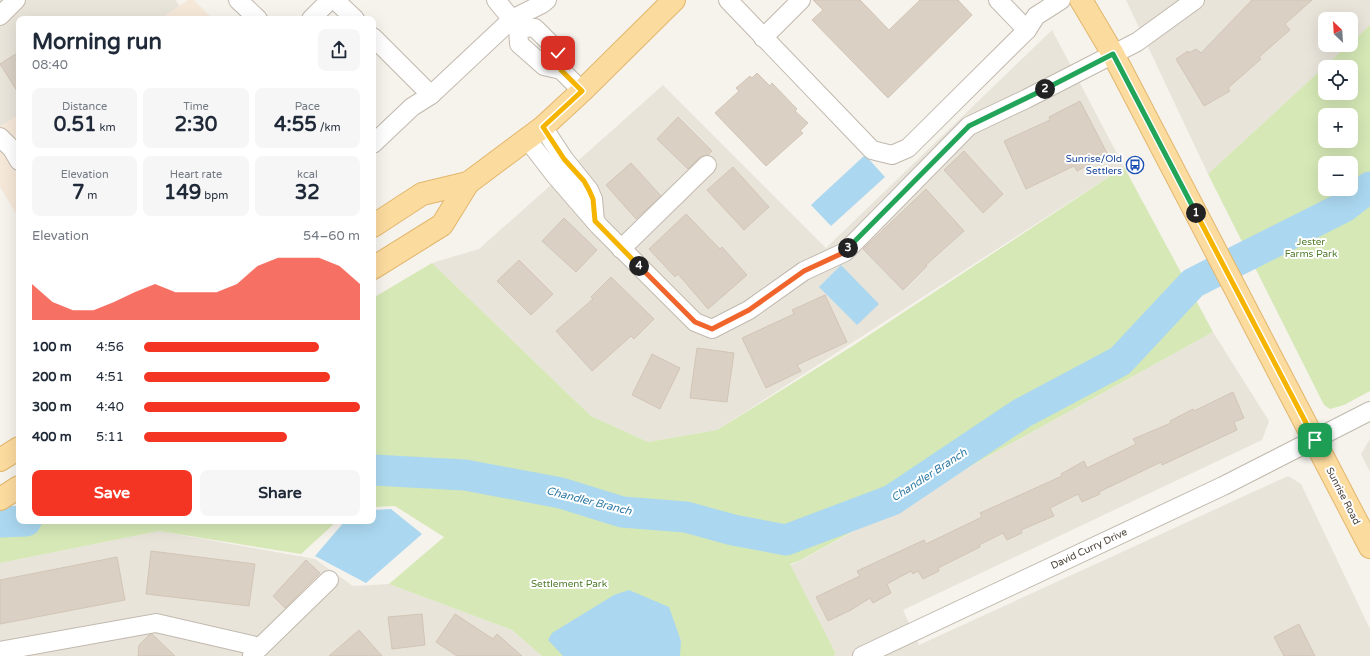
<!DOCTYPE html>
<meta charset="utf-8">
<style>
body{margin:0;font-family:"Varela Round",sans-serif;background:#f6f6f7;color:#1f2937;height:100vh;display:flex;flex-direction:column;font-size:15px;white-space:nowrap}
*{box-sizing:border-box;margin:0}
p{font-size:13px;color:#747a83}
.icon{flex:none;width:22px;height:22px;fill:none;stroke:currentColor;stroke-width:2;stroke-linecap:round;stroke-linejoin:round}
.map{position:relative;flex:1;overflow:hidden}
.details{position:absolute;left:16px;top:16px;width:360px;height:508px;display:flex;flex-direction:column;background:#fff;border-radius:8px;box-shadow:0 4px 16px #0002}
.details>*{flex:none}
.needle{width:26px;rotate:335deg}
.controls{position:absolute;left:1318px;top:12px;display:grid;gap:8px}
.controls a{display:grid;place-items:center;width:40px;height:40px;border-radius:8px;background:#fff;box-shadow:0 4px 16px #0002;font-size:20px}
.pin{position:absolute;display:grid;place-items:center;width:34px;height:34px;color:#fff;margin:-17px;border-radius:8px;box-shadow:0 2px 6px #0006}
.km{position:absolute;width:20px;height:20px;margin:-10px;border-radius:50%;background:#222;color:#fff;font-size:11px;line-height:20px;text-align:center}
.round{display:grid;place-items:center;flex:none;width:42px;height:42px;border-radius:8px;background:#f6f6f7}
.head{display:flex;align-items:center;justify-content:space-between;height:68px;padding:0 16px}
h1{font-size:22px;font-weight:700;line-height:30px}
.figures{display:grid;grid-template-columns:repeat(3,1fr);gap:6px;height:68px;padding:4px 16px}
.figures div{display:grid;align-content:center;border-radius:8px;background:#f6f6f7;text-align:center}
.figures b{font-size:20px;font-weight:700}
.figures small{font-size:11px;font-weight:400}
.figures p{font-size:11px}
.chart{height:112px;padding:8px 16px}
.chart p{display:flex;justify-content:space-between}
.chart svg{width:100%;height:72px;margin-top:4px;fill:#f53523;opacity:.7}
.cta{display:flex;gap:8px;margin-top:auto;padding:8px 16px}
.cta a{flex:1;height:46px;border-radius:8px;background:#f53523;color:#fff;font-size:16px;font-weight:700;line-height:46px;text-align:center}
.cta a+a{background:#f6f6f7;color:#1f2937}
ul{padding:0 16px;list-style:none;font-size:13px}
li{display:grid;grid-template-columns:64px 48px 1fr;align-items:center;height:30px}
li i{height:10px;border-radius:5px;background:#f53523}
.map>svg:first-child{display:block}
.residential{fill:#e9e4da}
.commercial{fill:#f6e8d9}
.green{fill:#d5e8b6;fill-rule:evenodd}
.water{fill:#abd8f0}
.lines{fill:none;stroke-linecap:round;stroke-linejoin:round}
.river{stroke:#abd8f0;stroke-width:31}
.building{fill:#dad0c4;stroke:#d2c5b5}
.minor-casing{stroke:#c1b9ae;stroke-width:20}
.major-casing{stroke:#e2b76d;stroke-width:24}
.minor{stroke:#fff;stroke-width:18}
.major{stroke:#fcdb9f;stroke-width:22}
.split-1-casing{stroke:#fff;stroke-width:8}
.split-2-casing{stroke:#fff;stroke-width:8}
.split-3-casing{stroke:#fff;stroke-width:8}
.split-4-casing{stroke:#fff;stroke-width:8}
.split-5-casing{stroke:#fff;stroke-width:8}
.split-1{stroke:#f5b400;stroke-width:5}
.split-2{stroke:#22a559;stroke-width:5}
.split-3{stroke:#22a559;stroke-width:5}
.split-4{stroke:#f0652b;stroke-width:5}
.split-5{stroke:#f5b400;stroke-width:5}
.labels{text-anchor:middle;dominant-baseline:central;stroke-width:4;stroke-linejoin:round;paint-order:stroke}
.transit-label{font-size:10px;fill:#164399;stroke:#fff;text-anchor:end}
.park-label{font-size:10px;fill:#507c2c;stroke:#fff}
.street-label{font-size:10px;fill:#4a4339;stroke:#fff}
.water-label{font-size:11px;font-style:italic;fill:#307ba5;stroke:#fff}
</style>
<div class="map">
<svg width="1370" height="656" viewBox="0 0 1370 656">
<rect width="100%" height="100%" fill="#f6f2ec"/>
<g class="residential">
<polygon points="0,0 175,0 180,6 160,19 19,19 19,115 0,127"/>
<polygon points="1126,0 1370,0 1370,25 1351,43 1351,19 1325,19 1325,45 1348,45 1208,174"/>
<polygon points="1052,30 1124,167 717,430 648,442 591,416 432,263 479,249 663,85 826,248"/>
<polygon points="1213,332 1269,421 1262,440 903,610 919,645 1288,476 1301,484 1370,629 1370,656 833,656 836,654 790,565 800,561"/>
<polygon points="1370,439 1370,472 1361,454"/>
<polygon points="159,531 315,559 353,586 389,584 512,630 542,656 0,656 0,563"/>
</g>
<g class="commercial">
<polygon points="188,0 194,0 213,19 160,19"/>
<polygon points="19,115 19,218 0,187 0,127"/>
</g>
<g class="green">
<path d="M1370,25V391L1344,405L1330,409L1324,405L1208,174L1348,45H1351V43ZM1325,67H1351V93H1325ZM1325,115H1351V141H1325ZM1325,163H1351V189H1325Z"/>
<polygon points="1124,167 1213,332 799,561 790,564 836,654 833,656 542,656 512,630 389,584 444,537 395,506 373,507 373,298 432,263 591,416 648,442 717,430 851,347"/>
<polygon points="19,514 19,521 337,521 301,554 159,531 0,563 0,526"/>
</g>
<g class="water">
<polygon points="865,155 885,177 831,226 811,205"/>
<polygon points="841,265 879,304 857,325 819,287"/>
<polygon points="391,509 422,534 366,583 315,556 345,521 373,521 373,510"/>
<polygon points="629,590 669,607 681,641 680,656 563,656 548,640 552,633 614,595"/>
</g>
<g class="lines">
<g class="river">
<polyline points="373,470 465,475 561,493 622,512 686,517 733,530 786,540 892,500 1022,413 1120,361 1193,283 1344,207 1370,187"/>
<polyline points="0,522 26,521"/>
</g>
</g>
<g class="building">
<polygon points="813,0 860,0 889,30 920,0 958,0 972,15 888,98 812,20 823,10"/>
<polygon points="1252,0 1312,0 1285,24 1290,30 1259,57 1261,59 1228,88 1230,91 1204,106 1176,59 1188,51 1189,53 1196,49 1201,53"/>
<polygon points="19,52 19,94 0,64"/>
<polygon points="757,73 770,86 772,83 797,109 795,111 808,123 800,131 803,133 766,166 715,113 739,91 736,88 750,76 752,78"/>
<polygon points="1080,101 1108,155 1077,171 1074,166 1026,189 1004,141 1050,120 1049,117"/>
<polygon points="678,117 712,151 708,155 700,157 688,169 657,139"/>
<polygon points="964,151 1003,194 983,213 944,170"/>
<polygon points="631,163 661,196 636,219 606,185"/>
<polygon points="733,167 769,207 744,230 707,190"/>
<polygon points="926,189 964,231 926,265 927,266 903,290 863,249"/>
<polygon points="686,214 720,249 722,247 747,275 708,309 678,274 675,277 649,249"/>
<polygon points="564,218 597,250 576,272 542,241"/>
<polygon points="519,260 553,294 531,315 497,281"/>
<polygon points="611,277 654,319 634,339 631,336 592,371 556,331 593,299 591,297"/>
<polygon points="825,295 847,342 797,365 801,371 766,388 742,338 794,314 792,310"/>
<polygon points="697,348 734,353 727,402 690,398"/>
<polygon points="652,354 680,368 660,409 632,395"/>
<polygon points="1233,392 1244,418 1234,422 1237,430 1162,465 1161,462 1099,492 1100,494 1082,502 1078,494 1050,508 1054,516 1021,530 1022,533 1007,540 1003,533 979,545 980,547 938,568 939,571 923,579 918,571 913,574 911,571 887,584 891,593 873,603 870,598 851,610 828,621 816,597 860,576 857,571 924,540 926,544 982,517 980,513 1062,476 1061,474 1084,461 1087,468 1136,444 1133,439 1171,423 1170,421 1193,409 1194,411"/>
<polygon points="151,551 255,564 249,606 146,594"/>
<polygon points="117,557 125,600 0,624 0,580"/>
<polygon points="306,560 320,573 285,608 273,596"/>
<polygon points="422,614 425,645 392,649 388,617"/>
<polygon points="455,614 493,639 497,634 522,656 457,656 436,642"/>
<polygon points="1299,624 1315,656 1284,656 1274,637"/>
<polygon points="359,630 382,656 329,656"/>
<polygon points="152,634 175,656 138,656 139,645 149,635"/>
</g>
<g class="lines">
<defs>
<g id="minor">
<polyline points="238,0 258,19"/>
<polyline points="335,0 355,19"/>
<polyline points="496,0 518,27"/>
<polyline points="728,0 872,150 892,155 908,148 1027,30 1036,16 1061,0"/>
<polyline points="998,0 1027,30"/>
<polyline points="0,16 16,0"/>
<polyline points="311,19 330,0"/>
<polyline points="373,37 431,95 512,19 542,4 547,0"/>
<polyline points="763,38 801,0"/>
<polyline points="561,70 544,66 519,44 518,27 535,28 558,51 561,70 582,91"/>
<polyline points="543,127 564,159 589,190 593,199 595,221"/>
<polyline points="0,137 12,149 19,161"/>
<polyline points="527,139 554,174 599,226 695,322 712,329 749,310 804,271 845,252 969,126 1026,99 1137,42 1195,0"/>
<polyline points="373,144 412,107 431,95"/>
<polyline points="621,249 707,165"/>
<polyline points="0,651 156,623 260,647"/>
<polyline points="252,655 329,580"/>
<polyline points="862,656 1223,486 1370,411"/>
</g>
<g id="major">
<polyline points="1081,0 1113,54 1370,547"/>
<polyline points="373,226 422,194 468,183 543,127 582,91 674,0"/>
<polyline points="373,268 442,225 468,183"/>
<polyline points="0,460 19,448"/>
<polyline points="0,499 19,487"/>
</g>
</defs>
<use href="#minor" class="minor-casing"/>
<use href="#major" class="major-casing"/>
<use href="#minor" class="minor"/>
<use href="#major" class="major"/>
</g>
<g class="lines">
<defs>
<polyline id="split-1" points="1196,213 1315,440"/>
<polyline id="split-2" points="1045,89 1113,54 1196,213"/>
<polyline id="split-3" points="848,248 969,126 1045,89"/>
<polyline id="split-4" points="639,266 695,322 712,329 749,310 804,271 845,252 848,248"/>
<polyline id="split-5" points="558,53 561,70 582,91 543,127 564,159 584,181 589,190 593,199 595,221 639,266"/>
</defs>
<use href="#split-1" class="split-1-casing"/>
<use href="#split-2" class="split-2-casing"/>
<use href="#split-3" class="split-3-casing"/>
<use href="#split-4" class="split-4-casing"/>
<use href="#split-5" class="split-5-casing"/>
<use href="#split-1" class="split-1"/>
<use href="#split-2" class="split-2"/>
<use href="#split-3" class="split-3"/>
<use href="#split-4" class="split-4"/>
<use href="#split-5" class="split-5"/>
</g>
<defs>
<symbol id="bus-ring" viewBox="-11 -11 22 22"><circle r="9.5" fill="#fff" stroke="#1a4fb4" stroke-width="1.5"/><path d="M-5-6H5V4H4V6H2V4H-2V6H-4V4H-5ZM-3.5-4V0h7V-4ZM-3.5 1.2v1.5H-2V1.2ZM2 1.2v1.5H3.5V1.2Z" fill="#1a4fb4"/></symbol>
</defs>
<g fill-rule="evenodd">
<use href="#bus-ring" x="1125" y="155" width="20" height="20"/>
</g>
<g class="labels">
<g class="transit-label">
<text x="1122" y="159">Sunrise/Old<tspan x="1122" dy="12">Settlers</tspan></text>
</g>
<g class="park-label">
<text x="1311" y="242">Jester<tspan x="1311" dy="12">Farms Park</tspan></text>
<text x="569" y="584">Settlement Park</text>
</g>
<g class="street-label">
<text transform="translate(1343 496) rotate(63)">Sunrise Road</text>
<text transform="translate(1089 549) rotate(-25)">David Curry Drive</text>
</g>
<g class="water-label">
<text transform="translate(929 475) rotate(-33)">Chandler Branch</text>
<text transform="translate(589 501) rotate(14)">Chandler Branch</text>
</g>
</g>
</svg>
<div class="controls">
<a><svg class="needle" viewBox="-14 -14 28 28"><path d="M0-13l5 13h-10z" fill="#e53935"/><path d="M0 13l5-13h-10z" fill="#747a83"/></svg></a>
<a><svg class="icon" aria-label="locate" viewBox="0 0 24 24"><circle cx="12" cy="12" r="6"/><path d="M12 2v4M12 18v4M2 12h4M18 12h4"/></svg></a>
<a>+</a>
<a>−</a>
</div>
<div class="pin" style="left:1315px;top:440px;background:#1e9e55"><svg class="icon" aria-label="arrive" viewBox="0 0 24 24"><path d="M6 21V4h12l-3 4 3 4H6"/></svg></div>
<div class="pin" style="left:558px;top:53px;background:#d93025"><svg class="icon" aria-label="check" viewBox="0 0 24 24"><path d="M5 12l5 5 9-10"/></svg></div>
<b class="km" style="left:1196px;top:213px">1</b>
<b class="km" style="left:1045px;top:89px">2</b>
<b class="km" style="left:848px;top:248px">3</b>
<b class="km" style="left:639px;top:266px">4</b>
<section class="details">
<div class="head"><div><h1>Morning run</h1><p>08:40</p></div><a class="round"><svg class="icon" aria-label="share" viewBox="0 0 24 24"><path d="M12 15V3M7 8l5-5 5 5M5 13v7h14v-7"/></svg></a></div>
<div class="figures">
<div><p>Distance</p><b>0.51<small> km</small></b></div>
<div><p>Time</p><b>2:30</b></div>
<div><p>Pace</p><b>4:55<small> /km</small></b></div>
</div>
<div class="figures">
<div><p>Elevation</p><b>7<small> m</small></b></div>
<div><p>Heart rate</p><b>149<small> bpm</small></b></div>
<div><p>kcal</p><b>32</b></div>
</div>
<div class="chart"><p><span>Elevation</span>54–60 m</p>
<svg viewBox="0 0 160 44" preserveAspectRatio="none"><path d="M0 44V22L10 33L20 38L30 38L40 33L50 27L60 22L70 27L80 27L90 27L100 22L110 11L120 6L130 6L140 6L150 11L160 22V44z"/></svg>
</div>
<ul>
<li><b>100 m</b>4:56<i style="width:81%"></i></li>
<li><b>200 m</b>4:51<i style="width:86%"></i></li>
<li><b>300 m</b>4:40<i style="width:100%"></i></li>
<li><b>400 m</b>5:11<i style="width:66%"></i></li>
</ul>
<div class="cta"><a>Save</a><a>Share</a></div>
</section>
</div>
